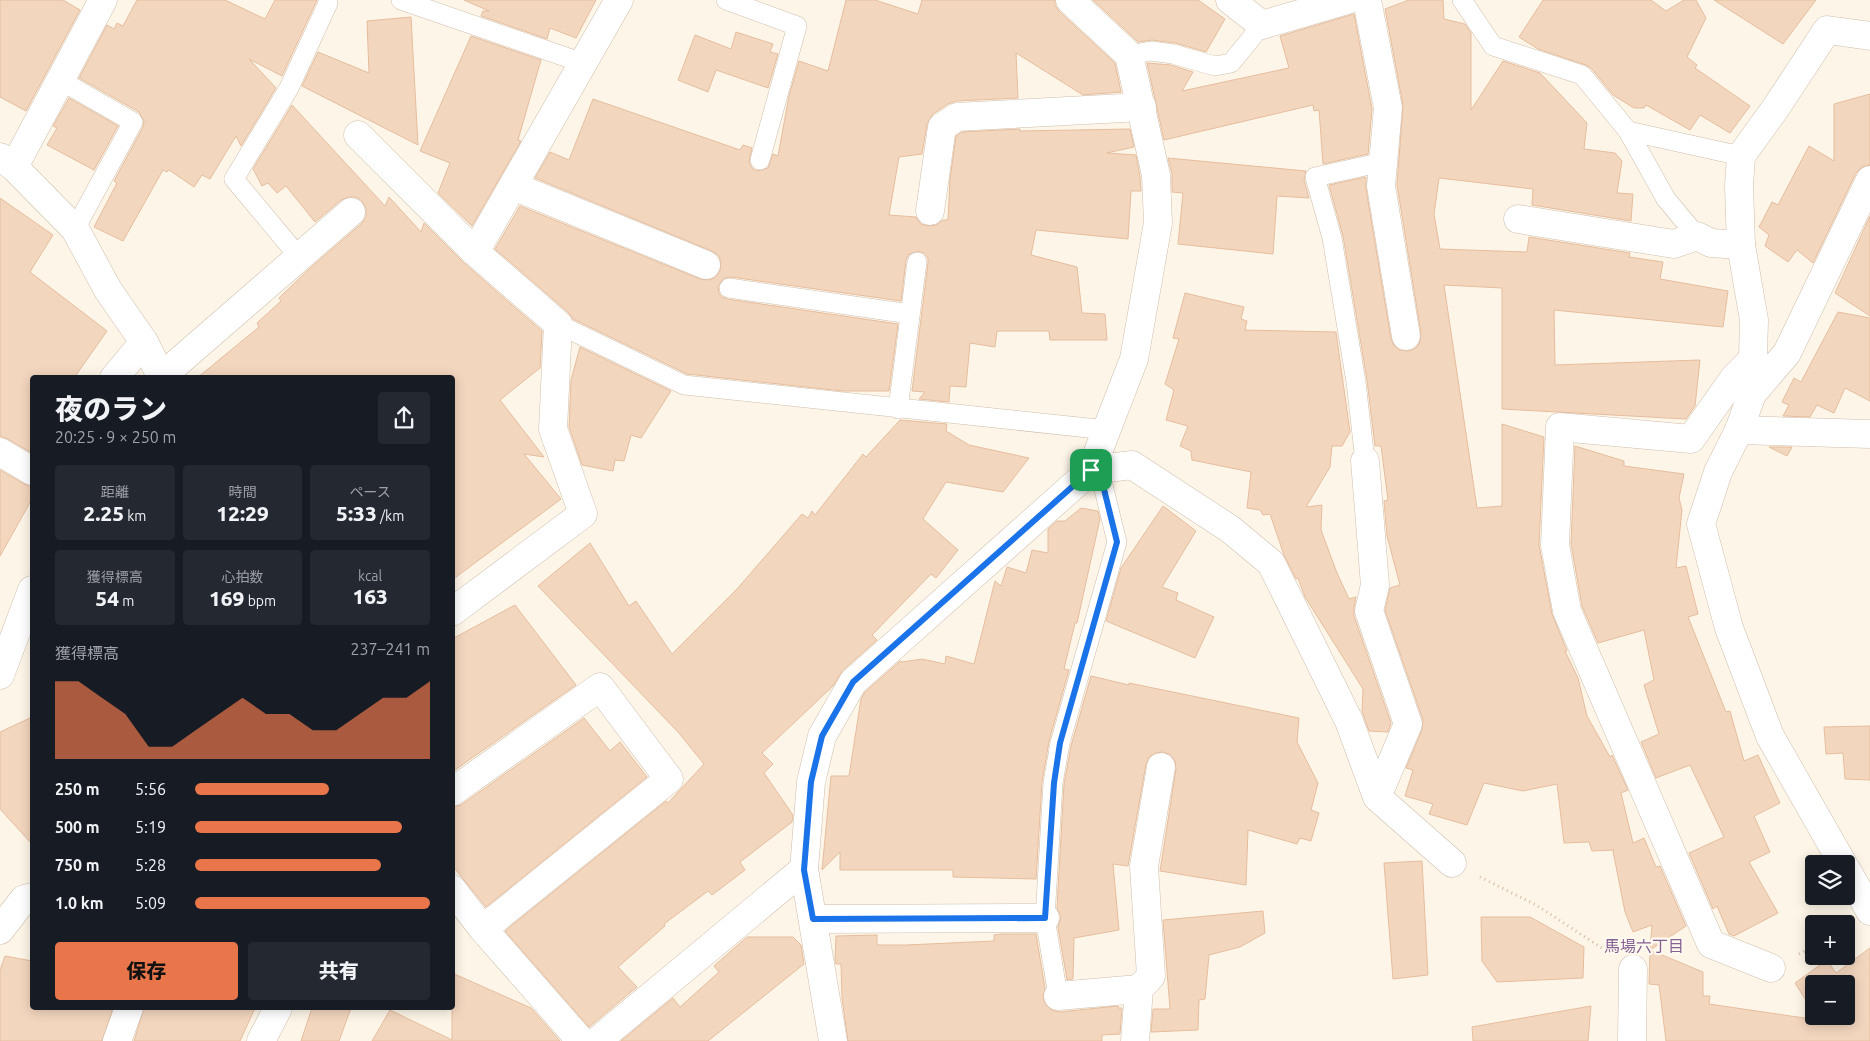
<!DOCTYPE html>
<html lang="ja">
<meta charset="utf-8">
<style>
body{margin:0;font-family:Ubuntu,"Noto Sans JP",sans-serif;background:#242831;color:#f1f3f6;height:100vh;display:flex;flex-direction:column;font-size:19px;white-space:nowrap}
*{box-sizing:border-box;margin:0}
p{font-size:16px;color:#9ea1a6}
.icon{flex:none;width:28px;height:28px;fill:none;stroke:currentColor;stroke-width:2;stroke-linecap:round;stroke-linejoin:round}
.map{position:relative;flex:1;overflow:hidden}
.side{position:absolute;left:30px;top:375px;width:425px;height:635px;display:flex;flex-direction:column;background:#171b24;border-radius:5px;box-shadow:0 2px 12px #0003}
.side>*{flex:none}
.buttons{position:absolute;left:1805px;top:855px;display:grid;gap:10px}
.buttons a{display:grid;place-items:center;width:50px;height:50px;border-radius:5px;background:#171b24;box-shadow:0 2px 12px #0003;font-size:25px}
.pin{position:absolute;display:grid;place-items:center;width:42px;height:42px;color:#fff;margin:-21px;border-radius:10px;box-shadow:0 2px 8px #0006}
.round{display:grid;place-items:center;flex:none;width:52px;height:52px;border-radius:5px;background:#242831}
.headline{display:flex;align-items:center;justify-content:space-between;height:85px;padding:0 25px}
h1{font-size:28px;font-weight:800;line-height:38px}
.stats{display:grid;grid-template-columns:repeat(3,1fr);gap:8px;height:85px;padding:5px 25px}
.stats div{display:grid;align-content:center;border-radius:5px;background:#242831;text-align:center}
.stats b{font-size:21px;font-weight:800}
.stats small{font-size:14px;font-weight:400}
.stats p{font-size:14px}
.chart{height:140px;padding:10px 25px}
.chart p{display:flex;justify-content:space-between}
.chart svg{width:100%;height:90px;margin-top:5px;fill:#e9764a;opacity:.7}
.primary-button{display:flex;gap:10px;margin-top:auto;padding:10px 25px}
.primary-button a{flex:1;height:58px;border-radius:5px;background:#e9764a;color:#111;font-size:20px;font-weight:800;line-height:58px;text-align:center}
.primary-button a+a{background:#242831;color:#f1f3f6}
ul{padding:0 25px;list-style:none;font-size:16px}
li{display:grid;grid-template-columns:80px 60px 1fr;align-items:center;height:38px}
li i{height:12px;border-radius:6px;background:#e9764a}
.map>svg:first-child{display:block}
.building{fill:#f3d6be;stroke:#e6bd9e}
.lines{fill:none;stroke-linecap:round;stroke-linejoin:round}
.service-casing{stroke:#cfbead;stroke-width:20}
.minor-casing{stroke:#cfbead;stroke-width:29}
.path{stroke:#d9b9a1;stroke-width:3;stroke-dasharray:1 4;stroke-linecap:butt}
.service{stroke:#fff;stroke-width:19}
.minor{stroke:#fff;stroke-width:28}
.route-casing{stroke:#fff;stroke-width:10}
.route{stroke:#1a73e8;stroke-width:6}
.labels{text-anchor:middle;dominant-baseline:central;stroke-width:4.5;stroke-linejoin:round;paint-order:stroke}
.neighbourhood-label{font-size:16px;fill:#866294;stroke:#fff9ee}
</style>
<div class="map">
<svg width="1870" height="1041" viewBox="0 0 1870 1041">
<rect width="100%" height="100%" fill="#fdf6e8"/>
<g class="building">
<polygon points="0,0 63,0 80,10 26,111 0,97"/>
<polygon points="137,0 225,0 265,19 275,0 317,0 282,76 249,59 276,88 241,146 236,136 210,179 202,175 194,187 169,170 167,172 163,170 123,241 94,227 117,183 114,181 143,127 144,121 139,112 79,78 107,25 114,29 117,23 123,26"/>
<polygon points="464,0 596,0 576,38 550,28 547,39 481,16 483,11 489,11"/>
<polygon points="846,0 875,0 918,14 922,0 1055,0 1055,5 1059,11 1115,63 1121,92 1083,95 1016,53 1018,98 956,101 948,104 933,114 927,124 922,154 899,157 889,215 916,217 921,224 928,226 936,225 943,220 948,220 950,179 956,136 962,132 1020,129 1020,131 1130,129 1134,147 1107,153 1136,155 1140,177 1141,191 1131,191 1128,239 1036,230 1031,255 1077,267 1082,313 1105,314 1107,340 1050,340 1049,331 997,331 995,347 970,343 966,387 950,386 949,402 919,399 925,392 912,391 928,263 928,258 924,253 918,251 908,255 906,260 901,301 731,277 724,278 718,286 719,293 722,297 727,299 898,324 889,391 843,391 687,374 573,319 568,312 495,249 520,206 700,279 708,280 715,278 720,271 721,263 719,256 712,251 535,178 550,152 569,160 593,99 740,150 743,145 752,148 749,162 752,168 757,171 768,168 773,154 778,156 789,96 799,61 828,71"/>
<polygon points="1093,0 1198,0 1225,19 1206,52 1175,43 1152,40 1138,42"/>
<polygon points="1409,0 1443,0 1444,19 1465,24 1471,33 1471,110 1503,61 1540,73 1587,123 1584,149 1615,153 1622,161 1617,193 1633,194 1631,221 1532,205 1533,189 1439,178 1434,214 1440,249 1527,252 1529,237 1630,253 1629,257 1663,262 1660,279 1728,291 1723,327 1554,310 1555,365 1700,360 1695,406 1686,419 1502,409 1502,288 1444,285 1477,508 1502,506 1502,424 1544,437 1539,545 1552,614 1567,651 1565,651 1578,678 1587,716 1610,757 1612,755 1628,790 1621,793 1633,843 1644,838 1656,867 1660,866 1686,926 1650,950 1652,925 1633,932 1625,912 1613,851 1614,850 1592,851 1589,842 1564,843 1557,784 1523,791 1484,783 1467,825 1429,814 1433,804 1405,796 1413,770 1406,768 1422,730 1423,720 1385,610 1390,588 1400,585 1387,536 1384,501 1388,500 1381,446 1375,446 1367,380 1343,236 1329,185 1366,177 1366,189 1391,339 1394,346 1400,350 1408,351 1416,348 1420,342 1421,333 1397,185 1403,105 1385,9"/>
<polygon points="1543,0 1651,0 1666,11 1684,0 1696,0 1706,18 1687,57 1697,65 1695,68 1750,106 1730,133 1700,115 1690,130 1646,105 1644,108 1634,108 1613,95 1591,68 1586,65 1538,49 1519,37"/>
<polygon points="1714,0 1816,0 1783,44"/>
<polygon points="1354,14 1372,109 1368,154 1323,164 1319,110 1314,111 1313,105 1164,140 1147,63 1171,65 1193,72 1182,91 1289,68 1280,36"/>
<polygon points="411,17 418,145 302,86 318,52 369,73 367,21"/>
<polygon points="736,32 773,44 770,52 778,54 768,88 716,70 708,92 678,80 695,35 731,49"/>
<polygon points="471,36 541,60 518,140 521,141 472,226 438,193 450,163 420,151"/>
<polygon points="1870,94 1870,165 1862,167 1856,173 1813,263 1797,250 1788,262 1765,246 1769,235 1759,227 1772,202 1778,205 1809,146 1834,161 1834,104"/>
<polygon points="69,98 118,126 94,170 47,145 57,128 53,126"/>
<polygon points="292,105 385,206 389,197 421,232 424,223 465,264 542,331 540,368 500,400 544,457 524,454 561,499 452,580 452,378 197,378 259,327 257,323 281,301 279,298 309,269 361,224 366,217 366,209 362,201 356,197 349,197 341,200 315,222 286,186 277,193 268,183 262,186 253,169"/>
<polygon points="1168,158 1306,171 1304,180 1309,198 1277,196 1273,254 1178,244 1183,193 1172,192 1172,174"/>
<polygon points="0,198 53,235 30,272 107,331 74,378 32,378 32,453 8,439 0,436"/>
<polygon points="1870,216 1870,316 1835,293"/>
<polygon points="1185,293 1244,307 1241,319 1247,321 1245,330 1336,332 1350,432 1342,446 1332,446 1330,467 1306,507 1322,505 1321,530 1337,573 1349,599 1356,597 1354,607 1354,616 1391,723 1388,732 1369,731 1362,711 1363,689 1305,597 1298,578 1296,579 1284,555 1270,514 1263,515 1260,510 1247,508 1251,472 1192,460 1191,451 1180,446 1188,426 1166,420 1174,390 1165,384 1179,339 1173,338"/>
<polygon points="1838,312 1870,318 1870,401 1845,388 1834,413 1817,405 1810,417 1783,416 1789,405 1782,402 1794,378 1801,382"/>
<polygon points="580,347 671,391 641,438 631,435 624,461 615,460 613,471 582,465 569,427 571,380"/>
<polygon points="900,420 947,424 946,431 969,445 1029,458 1003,492 946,482 923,519 958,550 936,578 931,574 872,635 877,640 842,671 833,686 762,753 773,764 764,773 793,815 792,822 740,862 745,870 712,895 708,891 664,924 665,926 618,967 637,987 589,1027 505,931 666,801 668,803 704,764 678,732 538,586 590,543 629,606 636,601 672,654 737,589 802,514 808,518 812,511 815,515 863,454 866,457"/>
<polygon points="1575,446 1624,461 1624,466 1684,474 1679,498 1682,510 1676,568 1686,566 1698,614 1688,617 1726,712 1730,711 1744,761 1758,755 1780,803 1754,816 1770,852 1749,862 1778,913 1734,936 1729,934 1717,906 1713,909 1689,853 1724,837 1690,765 1656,778 1641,742 1659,734 1644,685 1654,680 1644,630 1598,643 1582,606 1571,544"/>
<polygon points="1769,447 1792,447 1787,456"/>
<polygon points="0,470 24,484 32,487 32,499 0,556"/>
<polygon points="1163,506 1196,531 1162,587 1178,593 1176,600 1214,617 1195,658 1106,621 1121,568"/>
<polygon points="1081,508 1098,511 1100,519 1077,623 1075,623 1064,669 1069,670 1049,741 1042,782 1036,879 953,877 953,870 840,870 840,852 822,870 831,776 849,776 861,699 865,692 900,661 902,662 922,659 945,664 946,656 974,664 995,581 1001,586 1007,567 1026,573 1032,550 1048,553 1048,529 1057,521 1065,521"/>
<polygon points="515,605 576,685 452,772 452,639"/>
<polygon points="1091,676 1129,685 1129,683 1299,718 1297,742 1318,783 1311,810 1319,813 1311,841 1300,838 1297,844 1248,830 1246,885 1160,871 1176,769 1175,761 1171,755 1163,752 1155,753 1149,757 1146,764 1128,866 1113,864 1119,930 1074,938 1073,979 1067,980 1058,927 1061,917 1057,908 1064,784 1071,746"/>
<polygon points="32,717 32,844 0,809 0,732"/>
<polygon points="584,718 610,751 620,742 647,777 486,907 452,865 452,807 461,805"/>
<polygon points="1870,726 1870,780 1845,779 1843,753 1826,754 1824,727"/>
<polygon points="1422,861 1428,975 1393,979 1384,863"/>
<polygon points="1263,911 1265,933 1240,947 1209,955 1205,999 1199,1000 1198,1030 1151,1032 1153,1009 1170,1009 1163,920"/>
<polygon points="1481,917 1530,917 1584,947 1583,978 1497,982 1482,961"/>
<polygon points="1001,934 1036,934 1045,988 1043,998 1046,1005 1052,1010 1059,1012 1118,1006 1118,1008 1122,1008 1120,1034 1102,1035 1102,1041 848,1041 842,998 841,964 836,964 835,960 836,936 877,935 877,945 906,945 994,941 994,935"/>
<polygon points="747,937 793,937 801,945 804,964 708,1041 621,1041 673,998 680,1007 719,972 714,966"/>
<polygon points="1870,948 1870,1041 1666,1041 1659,985 1649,984 1650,950 1703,972 1703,996 1710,996 1709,1004 1818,1020 1816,1016 1846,1016 1846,984 1814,984 1814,1013 1795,983 1827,960 1836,973"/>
<polygon points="5,956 32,961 32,1008 113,1008 102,1041 0,1041 0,970"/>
<polygon points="452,973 531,1008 560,1041 372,1041 390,1010 452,1040"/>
<polygon points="1591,1006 1588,1041 1473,1041 1472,1027"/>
<polygon points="144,1008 255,1008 240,1041 134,1041"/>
<polygon points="312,1008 351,1008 339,1041 301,1041"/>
</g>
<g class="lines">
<defs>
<g id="service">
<polyline points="401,0 583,63"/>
<polyline points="726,0 797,26 760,160"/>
<polyline points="1462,0 1493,46 1582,75 1628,131 1741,156"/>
<polyline points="1129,55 1151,51 1173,54 1215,66 1231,63 1262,25"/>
<polyline points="60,80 133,122 75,229"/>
<polyline points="1628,131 1666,199 1697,236"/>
<polyline points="299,257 234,179 289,88 328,3"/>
<polyline points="729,288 910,314"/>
<polyline points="558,324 684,385 1107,430"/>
<polyline points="898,409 917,262"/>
<polyline points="1365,461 1356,382 1332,238 1315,177 1383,162"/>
<polyline points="1058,996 1045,918 1053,783 1060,743 1117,542 1099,469"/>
</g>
<g id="minor">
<polyline points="1230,0 1262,25 1347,0"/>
<polyline points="1367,0 1388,108 1381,186 1406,336"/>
<polyline points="358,135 475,252 558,324 553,429 583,514 452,612"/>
<polyline points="0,157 14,167 75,229 108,290 144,342 162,378"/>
<polyline points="14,167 103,0"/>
<polyline points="513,186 706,265"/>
<polyline points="930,211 942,127 957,117 1142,107"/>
<polyline points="1518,219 1674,244 1697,236 1711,243 1741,245"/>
<polyline points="475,252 619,0"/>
<polyline points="1754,358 1734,378 1691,439 1560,427 1555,545 1567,611 1711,944 1771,968"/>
<polyline points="161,377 351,212"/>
<polyline points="114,378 144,342"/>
<polyline points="1752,394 1787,353 1870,180"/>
<polyline points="1739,430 1870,434"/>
<polyline points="0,452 32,471"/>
<polyline points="1365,461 1375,585 1369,611 1408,724 1377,797 1452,863"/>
<polyline points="1091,470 1132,465 1230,529 1271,563 1349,721 1377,797"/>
<polyline points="0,675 32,590"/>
<polyline points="452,792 600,687 669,779 483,929"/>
<polyline points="1843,864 1770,736 1729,628 1701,524 1718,472 1739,430 1752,394 1754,320 1741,245 1739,186 1741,156 1775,109 1827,30 1870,36"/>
<polyline points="804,869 833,1041"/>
<polyline points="1846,869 1870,911"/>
<polyline points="452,889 483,929 581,1041"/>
<polyline points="813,919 1045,918"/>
<polyline points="0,930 24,899 32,897"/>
<polyline points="1058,996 1139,989"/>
<polyline points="117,1041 129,1008"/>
<polyline points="261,1041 278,1008"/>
<polyline points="597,1041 804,869 811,782 822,736 853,682 1091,470 1134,359 1158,223 1156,175 1129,55 1070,0"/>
<polyline points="1135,1041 1139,989 1151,976 1144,866 1161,767"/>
<polyline points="1632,1041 1633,969"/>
</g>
</defs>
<use href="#service" class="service-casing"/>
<use href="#minor" class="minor-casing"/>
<g class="path">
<polyline points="1480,877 1536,905 1608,952"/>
<polyline points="1799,954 1814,947"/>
</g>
<use href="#service" class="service"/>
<use href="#minor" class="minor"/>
</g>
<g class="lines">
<defs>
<polygon id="route" points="1099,469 1117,542 1060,743 1054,783 1045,918 813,919 804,870 811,782 822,736 853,682 1091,470"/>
</defs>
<use href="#route" class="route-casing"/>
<use href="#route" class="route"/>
</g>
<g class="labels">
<g class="neighbourhood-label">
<text x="1644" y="946">馬場六丁目</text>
</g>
</g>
</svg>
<div class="buttons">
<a><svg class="icon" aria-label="layers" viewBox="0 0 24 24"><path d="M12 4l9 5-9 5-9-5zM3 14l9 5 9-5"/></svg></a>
<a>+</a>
<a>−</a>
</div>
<div class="pin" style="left:1091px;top:470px;background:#1e9e55"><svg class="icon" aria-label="arrive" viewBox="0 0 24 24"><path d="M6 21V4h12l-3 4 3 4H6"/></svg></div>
<section class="side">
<div class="headline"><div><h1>夜のラン</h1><p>20:25 · 9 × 250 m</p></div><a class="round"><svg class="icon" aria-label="share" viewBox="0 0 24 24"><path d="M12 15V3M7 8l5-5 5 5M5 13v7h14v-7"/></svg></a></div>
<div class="stats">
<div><p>距離</p><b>2.25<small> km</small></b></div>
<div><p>時間</p><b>12:29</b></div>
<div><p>ペース</p><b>5:33<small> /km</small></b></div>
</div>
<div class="stats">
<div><p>獲得標高</p><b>54<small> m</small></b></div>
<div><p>心拍数</p><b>169<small> bpm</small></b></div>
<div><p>kcal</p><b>163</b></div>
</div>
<div class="chart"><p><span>獲得標高</span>237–241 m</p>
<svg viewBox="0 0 160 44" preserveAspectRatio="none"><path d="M0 44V6L10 6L20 14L30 22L40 38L50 38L60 30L70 22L80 14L90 22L100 22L110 30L120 30L130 22L140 14L150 14L160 6V44z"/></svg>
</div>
<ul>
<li><b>250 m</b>5:56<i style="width:57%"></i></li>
<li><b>500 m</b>5:19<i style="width:88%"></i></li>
<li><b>750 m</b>5:28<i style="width:79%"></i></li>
<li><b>1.0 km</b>5:09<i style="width:100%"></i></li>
</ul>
<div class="primary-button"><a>保存</a><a>共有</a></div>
</section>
</div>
